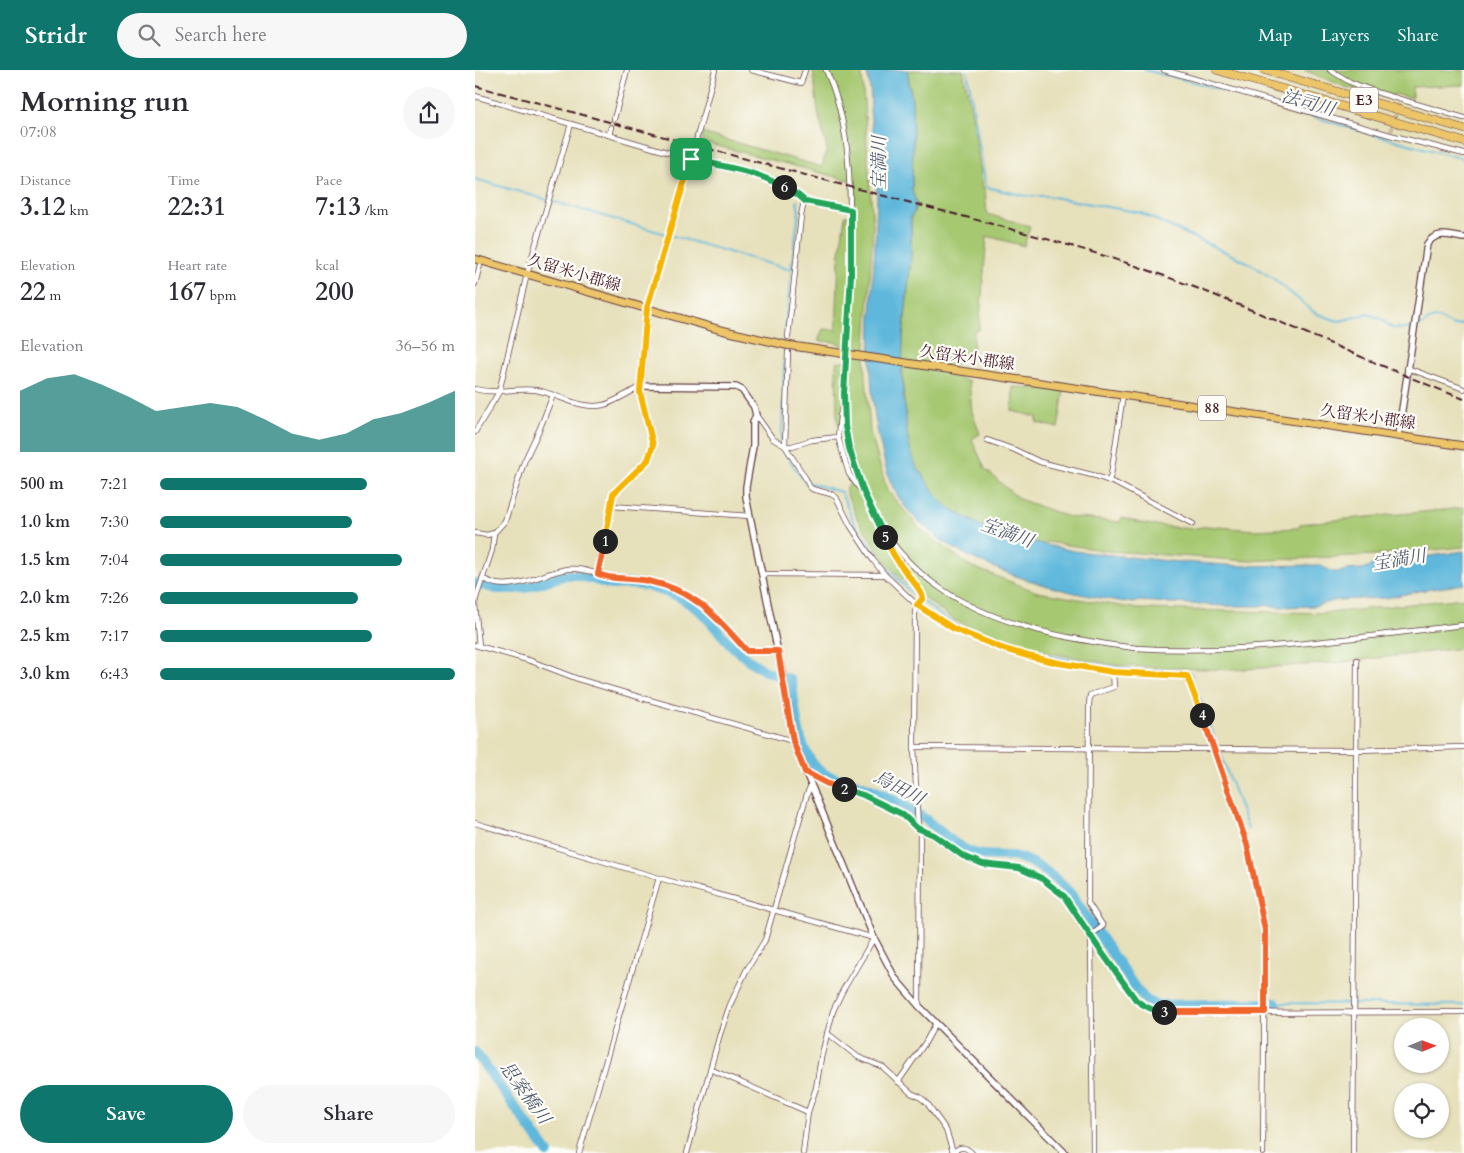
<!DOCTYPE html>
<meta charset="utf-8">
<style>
body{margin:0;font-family:Cardo,"Noto Serif JP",serif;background:#f7f7f7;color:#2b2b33;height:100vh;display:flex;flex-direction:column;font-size:19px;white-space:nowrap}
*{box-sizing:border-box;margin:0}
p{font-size:16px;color:#7c7c81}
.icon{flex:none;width:28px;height:28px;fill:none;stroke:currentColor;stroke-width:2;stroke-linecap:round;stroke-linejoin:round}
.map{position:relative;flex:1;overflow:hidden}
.drawer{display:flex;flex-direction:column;background:#fff;width:475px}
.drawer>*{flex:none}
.needle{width:32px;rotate:89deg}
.fabs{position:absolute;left:919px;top:948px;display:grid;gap:10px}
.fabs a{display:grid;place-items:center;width:55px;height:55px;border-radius:50%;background:#fff;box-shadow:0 1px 4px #0004;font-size:25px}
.pin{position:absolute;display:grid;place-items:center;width:42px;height:42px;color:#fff;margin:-21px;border-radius:10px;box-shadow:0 2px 8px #0006}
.km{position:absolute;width:25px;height:25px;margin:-12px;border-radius:50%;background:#222;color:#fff;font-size:14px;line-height:25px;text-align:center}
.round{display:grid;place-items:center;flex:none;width:52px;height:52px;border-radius:26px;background:#f7f7f7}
.summary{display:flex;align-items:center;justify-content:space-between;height:85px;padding:0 20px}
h1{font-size:28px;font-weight:700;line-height:38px}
.stats{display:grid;grid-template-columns:repeat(3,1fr);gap:8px;height:85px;padding:5px 20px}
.stats div{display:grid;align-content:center}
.stats b{font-size:25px;font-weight:700}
.stats small{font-size:14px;font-weight:400}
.stats p{font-size:14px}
.chart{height:140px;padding:10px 20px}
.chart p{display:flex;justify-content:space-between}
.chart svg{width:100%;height:90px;margin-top:5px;fill:#0f766e;opacity:.7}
.action{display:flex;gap:10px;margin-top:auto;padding:10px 20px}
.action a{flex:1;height:58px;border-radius:30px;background:#0f766e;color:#fff;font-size:20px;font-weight:700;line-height:58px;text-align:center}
.action a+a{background:#f7f7f7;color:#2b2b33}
ul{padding:0 20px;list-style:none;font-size:16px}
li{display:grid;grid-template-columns:80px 60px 1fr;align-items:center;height:38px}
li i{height:12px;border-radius:6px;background:#0f766e}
header{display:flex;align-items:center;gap:30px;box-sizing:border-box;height:70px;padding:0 25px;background:#0f766e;color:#fff}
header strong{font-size:24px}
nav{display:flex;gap:28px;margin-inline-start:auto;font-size:18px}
.search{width:350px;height:45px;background:#f7f7f7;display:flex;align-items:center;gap:12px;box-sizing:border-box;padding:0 18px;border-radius:28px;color:#7c7c81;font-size:19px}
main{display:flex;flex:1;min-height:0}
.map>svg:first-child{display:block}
.green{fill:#a6c871;stroke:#78744e}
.water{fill:#5fb8dc;stroke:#546c84}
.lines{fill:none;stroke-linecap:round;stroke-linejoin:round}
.stream{stroke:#5fb8dc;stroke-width:2}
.river{stroke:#5fb8dc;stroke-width:10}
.minor-tunnel{stroke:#c7b99e;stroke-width:4.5;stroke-dasharray:4.5 2;stroke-linecap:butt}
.minor-casing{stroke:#613c41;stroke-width:6}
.tertiary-casing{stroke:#613c41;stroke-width:8}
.primary-casing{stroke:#613c41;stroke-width:9}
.motorway-casing{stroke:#613c41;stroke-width:9}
.minor{stroke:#fff;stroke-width:4.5}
.tertiary{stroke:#fff;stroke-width:5.5}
.primary{stroke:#edc569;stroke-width:7}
.motorway{stroke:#edc569;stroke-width:8}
.rail{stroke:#4a1f2b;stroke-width:2;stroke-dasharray:8 4;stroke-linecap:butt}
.split-1-casing{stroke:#fff;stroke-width:10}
.split-2-casing{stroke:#fff;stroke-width:10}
.split-3-casing{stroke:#fff;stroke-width:10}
.split-4-casing{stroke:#fff;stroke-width:10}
.split-5-casing{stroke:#fff;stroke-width:10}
.split-6-casing{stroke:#fff;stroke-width:10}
.split-7-casing{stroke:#fff;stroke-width:10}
.split-1{stroke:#f5b400;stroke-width:6}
.split-2{stroke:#f0652b;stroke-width:6}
.split-3{stroke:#22a559;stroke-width:6}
.split-4{stroke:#f0652b;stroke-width:6}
.split-5{stroke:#f5b400;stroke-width:6}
.split-6{stroke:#22a559;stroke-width:6}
.split-7{stroke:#22a559;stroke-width:6}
.labels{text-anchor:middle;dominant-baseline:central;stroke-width:4.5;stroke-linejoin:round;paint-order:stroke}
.shield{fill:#fdfcf7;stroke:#806168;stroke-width:1}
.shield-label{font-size:15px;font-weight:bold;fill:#4a1f2b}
.street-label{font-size:16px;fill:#4a1f2b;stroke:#fdfcf7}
.water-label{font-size:18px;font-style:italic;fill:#525c72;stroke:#fdfcf7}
</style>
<header>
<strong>Stridr</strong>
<div class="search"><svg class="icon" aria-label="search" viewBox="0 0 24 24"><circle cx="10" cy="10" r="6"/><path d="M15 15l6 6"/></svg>Search here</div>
<nav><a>Map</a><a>Layers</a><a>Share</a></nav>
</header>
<main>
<section class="drawer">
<div class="summary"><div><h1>Morning run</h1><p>07:08</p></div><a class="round"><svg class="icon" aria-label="share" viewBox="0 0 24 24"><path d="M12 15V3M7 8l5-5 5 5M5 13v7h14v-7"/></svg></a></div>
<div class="stats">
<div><p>Distance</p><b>3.12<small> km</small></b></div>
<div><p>Time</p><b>22:31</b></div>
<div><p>Pace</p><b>7:13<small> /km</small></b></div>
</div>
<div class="stats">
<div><p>Elevation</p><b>22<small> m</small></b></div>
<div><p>Heart rate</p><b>167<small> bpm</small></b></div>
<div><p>kcal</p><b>200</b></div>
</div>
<div class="chart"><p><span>Elevation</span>36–56 m</p>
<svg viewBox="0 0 160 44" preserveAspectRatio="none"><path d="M0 44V14L10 8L20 6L30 11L40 17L50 24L60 22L70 20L80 22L90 28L100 35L110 38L120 35L130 28L140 25L150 20L160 14V44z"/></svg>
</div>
<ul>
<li><b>500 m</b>7:21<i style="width:70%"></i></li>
<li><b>1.0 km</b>7:30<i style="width:65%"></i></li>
<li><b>1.5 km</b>7:04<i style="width:82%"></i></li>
<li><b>2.0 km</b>7:26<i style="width:67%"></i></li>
<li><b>2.5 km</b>7:17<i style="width:72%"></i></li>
<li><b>3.0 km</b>6:43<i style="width:100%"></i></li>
</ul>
<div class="action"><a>Save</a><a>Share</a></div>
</section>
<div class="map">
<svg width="989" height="1083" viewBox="0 0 989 1083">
<rect width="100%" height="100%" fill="#fdfcf7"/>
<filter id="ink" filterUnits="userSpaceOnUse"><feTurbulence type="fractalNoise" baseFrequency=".02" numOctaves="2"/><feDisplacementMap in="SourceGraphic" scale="10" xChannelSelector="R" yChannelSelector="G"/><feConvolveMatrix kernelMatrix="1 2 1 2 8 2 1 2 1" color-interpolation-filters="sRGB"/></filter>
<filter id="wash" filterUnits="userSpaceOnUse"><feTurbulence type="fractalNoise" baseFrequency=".0096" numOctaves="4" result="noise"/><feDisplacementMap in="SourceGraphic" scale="20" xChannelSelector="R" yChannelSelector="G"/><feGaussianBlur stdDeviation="1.12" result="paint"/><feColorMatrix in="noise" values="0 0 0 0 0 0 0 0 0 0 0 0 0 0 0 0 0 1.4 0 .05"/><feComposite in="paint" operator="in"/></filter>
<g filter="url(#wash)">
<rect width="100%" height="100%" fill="#e6e0bb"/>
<g class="green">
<polygon points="338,0 385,0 387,6 398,156 390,293 395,361 412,420 445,459 495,496 562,522 663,539 854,543 989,528 989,578 859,593 757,600 645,596 559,580 515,566 479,550 434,517 409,490 383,450 370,420 378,409 367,361 362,351 361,292 374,290 375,280 360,272 343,271 348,259 361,260 364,190 370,146 378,144 377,111 227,72 227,63 347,97 352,79 343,42"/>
<polygon points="432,0 488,0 498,49 508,118 510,119 512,144 555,156 549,176 512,166 504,260 499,261 497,288 479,294 478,306 494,312 497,342 505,364 497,369 510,399 544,429 594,447 645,452 647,448 670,454 716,459 732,456 778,460 823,458 826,454 840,452 989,438 989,477 900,485 774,491 634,481 572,472 571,475 553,471 506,456 473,437 462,426 447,407 441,396 434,375 431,357 431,342 429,332 427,282 436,186 436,147 439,142 441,133 437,120 438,68 437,30"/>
<polygon points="829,0 989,0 989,15 937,17 937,28 920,24 914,28 873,18"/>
<polygon points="538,317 567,318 589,321 583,358 562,353 562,347 537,341"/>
</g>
<path class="water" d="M391,0H432L437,30L438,68L437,120L441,133L439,142L436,147V186L428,266L427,306L429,332L431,342V357L434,375L441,396L462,426L473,437L506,456L553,471L599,481L693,491L766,496L847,495L850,498L858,502H863L871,500L887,499L903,493L963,485L989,481V514L950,520L911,528L862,530L840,536L802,537L791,534L785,536H749L664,531L659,533C609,527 559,515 513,495C476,480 436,454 418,417C412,405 409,390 406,377C386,297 400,210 402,128C402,99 399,70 395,41C397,26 395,14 391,0Z"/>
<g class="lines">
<g class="stream">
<polyline points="492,0 511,117 551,126 572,126 666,143 774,193 799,209 840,243 860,250 865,251 893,244 906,249 917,258 935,259"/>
<polyline points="670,0 730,15 897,64 989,89"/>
<path d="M300,108C309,111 323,112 326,122"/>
<polyline points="0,109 316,200 310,258"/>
<polyline points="316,200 324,142 322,131"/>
<path d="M945,256C964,243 961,248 979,256L989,254"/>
<path d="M310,285C308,310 308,334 307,358C307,365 305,371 306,378L330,412"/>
<polyline points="335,413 366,422 379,453 407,492 433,520 468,547 485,557 530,575 564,584 653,600 715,602 742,675"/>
<polyline points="745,682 773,759"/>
<polyline points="801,933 989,935"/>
</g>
<g class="river">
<path d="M0,513L21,519H39L49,518L91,505H100L120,510L136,515L156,514L172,516L202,526L209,530L225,541L257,576L272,589L290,601L315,609L317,614C320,640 322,672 338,694C347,708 371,710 385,715C393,718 402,721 410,725C422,732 435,738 446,746C463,758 478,776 499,783C510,787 524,785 536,786C559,789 581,808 596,824L661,919L671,930L682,935L801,933"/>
<polyline points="0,982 73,1083"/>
</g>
</g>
</g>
<g filter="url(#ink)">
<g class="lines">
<g class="minor-tunnel">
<polyline points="916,61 924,34"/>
<polyline points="218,84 221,71"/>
</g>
<defs>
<g id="minor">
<polyline points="276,0 326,13 330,0"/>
<path d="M351,0C371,44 375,91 375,139C375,161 376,183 376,205C375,245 369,285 369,325C369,357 375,380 385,410C418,510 500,549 597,568C618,572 640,576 662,578C771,585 881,567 989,555"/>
<polyline points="689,0 915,65 989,84"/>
<polyline points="855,0 875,12 904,23 989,48"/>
<polyline points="0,26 216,89 277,104 301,112 323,125 329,131 326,146 313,267"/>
<polyline points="139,49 152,0"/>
<polyline points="134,65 136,57"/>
<polyline points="221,71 240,0"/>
<polyline points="329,131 375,140"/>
<polyline points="0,214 6,191"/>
<polyline points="172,238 218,84"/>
<polyline points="313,282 310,376 331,409 334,416 337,419 356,424 361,427 375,455 398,490 410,505 442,535 479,559 529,579 553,586 638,602 712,606 740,679 773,774 790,860 788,1083"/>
<polyline points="932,298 989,319"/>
<path d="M0,319C20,325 41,317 61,320C83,324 105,340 128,335C136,334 157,321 166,316"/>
<polyline points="281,345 298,369 310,376 317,376 337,370 363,367 365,346 368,336"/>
<polyline points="0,362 24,322 52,204 96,54"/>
<polyline points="363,367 374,404 382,415 388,422"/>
<polyline points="512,370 540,380 565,392 621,406 642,414 718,454"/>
<polyline points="634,410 636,405 648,325"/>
<polyline points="137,436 275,446"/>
<polyline points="0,463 12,465 19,463"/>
<path d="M410,466C415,480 424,493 433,505C438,512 446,519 448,528L442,535L440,541L439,677L443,758"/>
<polyline points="123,504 138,424 173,390 178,375 177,365 165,322 166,316"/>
<polyline points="288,504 410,505"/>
<path d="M7,509C12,510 17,513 21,514C46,518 68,503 92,499C109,497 124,506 141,508C150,510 159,508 167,510C218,517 240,546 272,581H303"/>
<polyline points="0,575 56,591 103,609 150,623 318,671"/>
<polyline points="4,576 0,534 1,528 17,480 19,463 30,451 49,392 65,358 78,325"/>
<polyline points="439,677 881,680 989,677"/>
<path d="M332,703L353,714L388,725L427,744L443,758L455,763L482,783L494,789L508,793L545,798L566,807L584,821L598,837L623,877L661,930C670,937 679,941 690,943L989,942"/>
<polyline points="0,753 184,808 399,868 368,920 358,941 346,988 341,1018 333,1042 328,1083"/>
<polyline points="616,865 628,856 613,833 614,635 615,625 639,617 638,602"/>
<polyline points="616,866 618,1083"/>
<polyline points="444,936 445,760"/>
<polyline points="352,963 383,987 408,997 436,1023 445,1027 452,1033 471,1060 478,1082"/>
<polyline points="235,999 333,1042"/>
<polyline points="423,1012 450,973 461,953"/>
<polyline points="104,1083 184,808"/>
<polyline points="212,1083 245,964 255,935 271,901 290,870 332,724 336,715"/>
<path d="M477,1083C485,1076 490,1076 497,1083"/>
<polyline points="878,1083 882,590"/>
</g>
<g id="tertiary">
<polyline points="172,238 166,316 261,317 267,320 279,337 281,345 278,353 278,376 271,417 271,427 307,602 318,671 399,868 420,908 444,936 590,1083"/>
<path d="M923,366L952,174C962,160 974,166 989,168"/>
</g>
<polyline id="primary" points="0,189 246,260 311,275 989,376"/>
<g id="motorway">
<polyline points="742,0 989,72"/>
<polyline points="789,0 989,59"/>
</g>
</defs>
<use href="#minor" class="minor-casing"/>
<use href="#tertiary" class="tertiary-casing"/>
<use href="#primary" class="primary-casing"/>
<use href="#motorway" class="motorway-casing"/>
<use href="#minor" class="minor"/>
<use href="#tertiary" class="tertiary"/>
<use href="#primary" class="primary"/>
<use href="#motorway" class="motorway"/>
<path class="rail" d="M0,16C128,50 255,85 383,119C474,143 565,165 655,194C769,232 877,286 989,329"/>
</g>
</g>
<g class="lines" filter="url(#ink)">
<defs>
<polyline id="split-1" points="130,471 138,424 173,390 178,375 165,322 172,238 216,89"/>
<path id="split-2" d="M130,471L123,504C129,506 136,508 142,508C152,509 163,509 173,511C222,521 241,547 272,581H303L318,671L330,702L353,714L369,719"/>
<path id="split-3" d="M369,719L388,725L427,744L442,758L459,765L488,786L508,794L544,798L566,808L589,826L623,877L661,930C670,937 678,941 689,942"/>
<polyline id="split-4" points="689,942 790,942 790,860 772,774 727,645"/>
<path id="split-5" d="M410,467C415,480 424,494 433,505C438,512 446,519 448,528L442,535L479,559L529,579L553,586L584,593L638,602L712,606L727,645"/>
<polyline id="split-6" points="309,117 323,125 330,131 376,140 376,205 369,324 370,356 374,378 389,423 410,467"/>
<path id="split-7" d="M216,89C246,96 281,101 309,117"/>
</defs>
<use href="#split-1" class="split-1-casing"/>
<use href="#split-2" class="split-2-casing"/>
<use href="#split-3" class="split-3-casing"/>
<use href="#split-4" class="split-4-casing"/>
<use href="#split-5" class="split-5-casing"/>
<use href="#split-6" class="split-6-casing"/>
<use href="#split-7" class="split-7-casing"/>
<use href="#split-1" class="split-1"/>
<use href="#split-2" class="split-2"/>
<use href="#split-3" class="split-3"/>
<use href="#split-4" class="split-4"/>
<use href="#split-5" class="split-5"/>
<use href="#split-6" class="split-6"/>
<use href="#split-7" class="split-7"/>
</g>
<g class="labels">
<g class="shield">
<rect x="875" y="17.5" width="28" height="25" rx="4"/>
<rect x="723" y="325.5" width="28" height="25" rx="4"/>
</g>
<g class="shield-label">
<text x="889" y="30">E3</text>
<text x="737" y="338">88</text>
</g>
<g class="street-label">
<text transform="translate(99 203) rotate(16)">久留米小郡線</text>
<text transform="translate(492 288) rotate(8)">久留米小郡線</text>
<text transform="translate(893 347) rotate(8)">久留米小郡線</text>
</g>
<g class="water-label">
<text transform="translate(833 33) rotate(16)">法司川</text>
<text transform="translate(404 93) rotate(-90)">宝満川</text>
<text transform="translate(532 463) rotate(20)">宝満川</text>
<text transform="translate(924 490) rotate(-9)">宝満川</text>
<text transform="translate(424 718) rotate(28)">烏田川</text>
<text transform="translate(50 1023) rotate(54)">思案橋川</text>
</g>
</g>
</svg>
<div class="fabs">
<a><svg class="needle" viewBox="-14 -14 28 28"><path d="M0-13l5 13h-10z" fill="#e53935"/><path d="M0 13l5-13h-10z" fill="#7c7c81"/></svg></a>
<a><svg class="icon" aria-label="locate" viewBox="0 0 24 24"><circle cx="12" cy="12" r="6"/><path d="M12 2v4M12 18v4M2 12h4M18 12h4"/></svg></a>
</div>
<div class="pin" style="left:216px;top:89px;background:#1e9e55"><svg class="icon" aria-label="arrive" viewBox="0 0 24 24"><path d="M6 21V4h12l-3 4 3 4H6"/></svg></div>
<b class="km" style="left:130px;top:471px">1</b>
<b class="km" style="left:369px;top:719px">2</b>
<b class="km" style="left:689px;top:942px">3</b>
<b class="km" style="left:727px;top:645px">4</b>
<b class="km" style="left:410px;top:467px">5</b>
<b class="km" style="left:309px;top:117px">6</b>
</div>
</main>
